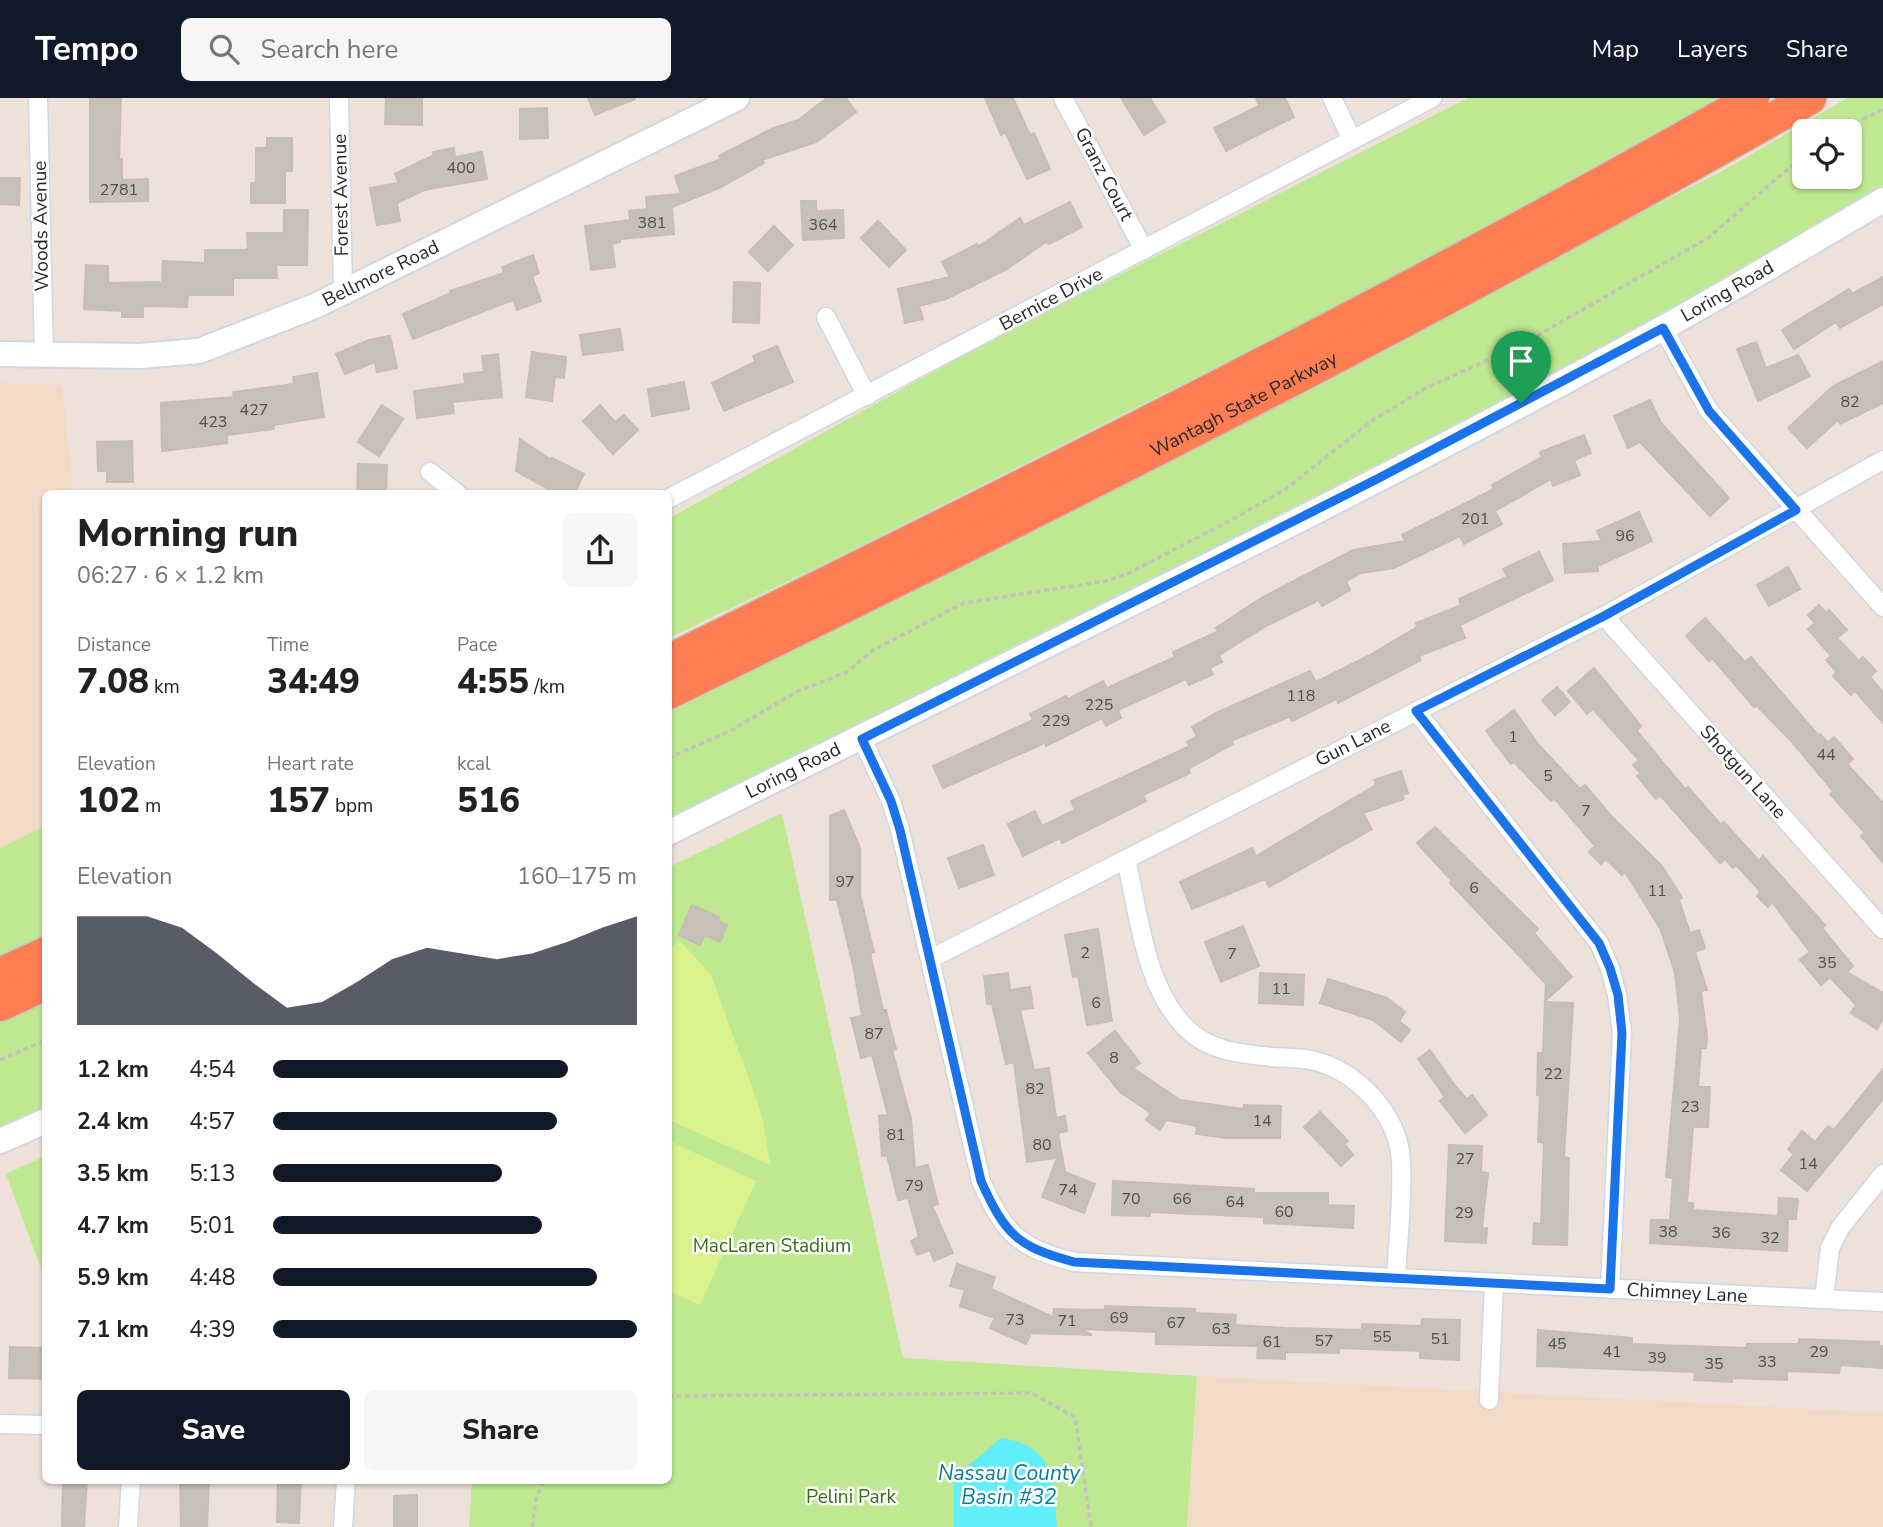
<!DOCTYPE html>
<meta charset="utf-8">
<style>
body{margin:0;font-family:"Nunito Sans",sans-serif;background:#f6f6f6;color:#222;height:100vh;display:flex;flex-direction:column;font-size:26px;white-space:nowrap}
*{box-sizing:border-box;margin:0}
p{font-size:23px;color:#767676}
.icon{flex:none;width:38px;height:38px;fill:none;stroke:currentColor;stroke-width:2;stroke-linecap:round;stroke-linejoin:round}
.map{position:relative;flex:1;overflow:hidden}
.sheet{position:absolute;left:42px;top:392px;width:630px;height:994px;display:flex;flex-direction:column;background:#fff;border-radius:10px;box-shadow:0 2px 5px #0004}
.sheet>*{flex:none}
.buttons{position:absolute;left:1792px;top:21px;display:grid;gap:14px}
.buttons a{display:grid;place-items:center;width:70px;height:70px;border-radius:10px;background:#fff;box-shadow:0 2px 5px #0004;font-size:35px}
.pin{position:absolute;display:grid;place-items:center;width:60px;height:60px;color:#fff;margin:-72px -30px;border-radius:50% 50% 50% 0;rotate:-45deg;box-shadow:0 0 7px #0007}
.pin .icon{rotate:45deg}
.round{display:grid;place-items:center;flex:none;width:74px;height:74px;border-radius:10px;background:#f6f6f6}
.summary{display:flex;align-items:center;justify-content:space-between;height:119px;padding:0 35px}
h1{font-size:38px;font-weight:800;line-height:52px}
.stats{display:grid;grid-template-columns:repeat(3,1fr);gap:10px;height:119px;padding:7px 35px}
.stats div{display:grid;align-content:center}
.stats b{font-size:35px;font-weight:800}
.stats small{font-size:19px;font-weight:400}
.stats p{font-size:19px}
.chart{height:196px;padding:14px 35px}
.chart p{display:flex;justify-content:space-between}
.chart svg{width:100%;height:126px;margin-top:7px;fill:#111827;opacity:.7}
.cta{display:flex;gap:14px;margin-top:auto;padding:14px 35px}
.cta a{flex:1;height:80px;border-radius:10px;background:#111827;color:#fff;font-size:28px;font-weight:800;line-height:80px;text-align:center}
.cta a+a{background:#f6f6f6;color:#222}
ul{padding:0 35px;list-style:none;font-size:23px}
li{display:grid;grid-template-columns:112px 84px 1fr;align-items:center;height:52px}
li i{height:18px;border-radius:9px;background:#111827}
header{display:flex;align-items:center;gap:42px;box-sizing:border-box;height:98px;padding:0 35px;background:#111827;color:#fff}
header strong{font-size:33px}
nav{display:flex;gap:38px;margin-inline-start:auto;font-size:24px}
.search{width:490px;height:63px;background:#f6f6f6;display:flex;align-items:center;gap:18px;box-sizing:border-box;padding:0 24px;border-radius:10px;color:#767676;font-size:26px}
.map>svg:first-child{display:block}
.education{fill:#f1dbc7}
.green{fill:#bfe990;fill-rule:evenodd}
.pitch{fill:#d9f28b}
.water{fill:#62edfa}
.building{fill:#c7c0b8;stroke:#c8bdb3;stroke-width:2}
.lines{fill:none;stroke-linecap:round;stroke-linejoin:round}
.street-casing{stroke:#cfd7e4;stroke-width:21}
.secondary-casing{stroke:#cfd7e4;stroke-width:28}
.highway-casing{stroke:#c3c3c3;stroke-width:35}
.path{stroke:#c3c3c3;stroke-width:3.5;stroke-dasharray:5 3.5;stroke-linecap:butt}
.street{stroke:#fff;stroke-width:18}
.secondary{stroke:#fff;stroke-width:24}
.highway{stroke:#ff7d52;stroke-width:32}
.route-casing{stroke:#fff;stroke-width:14}
.route{stroke:#1a73e8;stroke-width:9}
.labels{text-anchor:middle;dominant-baseline:central;stroke-width:5;stroke-linejoin:round;paint-order:stroke}
.number-label{font-size:16px;fill:#504f4d}
.street-label{font-size:19px;fill:#292929;stroke:#fff}
.park-label{font-size:19px;fill:#366d13;stroke:#fff}
.water-label{font-size:21px;font-style:italic;fill:#037f97;stroke:#fff}
</style>
<header>
<strong>Tempo</strong>
<div class="search"><svg class="icon" aria-label="search" viewBox="0 0 24 24"><circle cx="10" cy="10" r="6"/><path d="M15 15l6 6"/></svg>Search here</div>
<nav><a>Map</a><a>Layers</a><a>Share</a></nav>
</header>
<div class="map">
<svg width="1883" height="1429" viewBox="0 0 1883 1429">
<rect width="100%" height="100%" fill="#ede1d9"/>
<g class="education">
<polygon points="0,285 62,287 73,395 46,396 45,728 0,750"/>
<polygon points="1197,1278 1883,1315 1883,1429 1187,1429"/>
</g>
<g class="green">
<polygon points="1468,0 1718,0 1388,183 828,464 669,540 668,421 987,244"/>
<path d="M1847,0H1883V87L1656,226L1212,456L669,727V614L1019,440L1324,283L1442,217L1726,71ZM1804,33H1850V79H1804Z"/>
<polygon points="782,715 903,1260 1197,1278 1187,1429 469,1429 472,1383 668,1382 669,769"/>
<polygon points="45,728 45,838 0,858 0,750"/>
<polygon points="45,905 45,1015 0,1036 0,925"/>
<polygon points="45,1058 45,1181 6,1076"/>
</g>
<g class="pitch">
<polygon points="681,844 711,877 762,1017 770,1067 669,1022 669,849"/>
<polygon points="669,1043 756,1083 700,1207 669,1193"/>
</g>
<path class="water" d="M1001,1340C1057,1348 1053,1383 1057,1429H954V1380Z"/>
<g class="building">
<polygon points="90,0 121,0 119,61 122,61 122,82 148,81 148,103 90,104"/>
<polygon points="386,0 422,0 422,27 385,26"/>
<polygon points="588,0 635,0 635,1 595,17"/>
<polygon points="827,0 846,0 856,14 816,44 762,62 764,65 719,90 672,109 674,136 620,141 620,144 612,146 615,169 591,172 585,128 630,122 629,113 647,111 646,99 681,96 675,78 721,61 719,58 771,31 798,22"/>
<polygon points="985,0 1013,0 1030,37 1034,35 1050,71 1027,81 1005,34 1001,37"/>
<polygon points="1121,0 1150,0 1165,24 1144,37"/>
<polygon points="1256,0 1285,0 1294,19 1226,53 1214,30 1259,8"/>
<polygon points="547,10 548,40 520,41 520,11"/>
<polygon points="267,40 292,40 292,73 285,73 285,105 251,105 251,85 256,85 256,50 267,50"/>
<polygon points="454,50 455,59 482,54 487,81 424,92 397,105 400,123 377,127 370,90 399,85 395,76 434,57 433,54"/>
<polygon points="0,80 20,80 19,107 0,106"/>
<polygon points="801,103 816,103 816,113 843,112 844,140 803,142"/>
<polygon points="1070,104 1082,129 1049,146 1047,143 1007,171 946,201 919,208 923,221 905,225 898,191 950,179 942,164 977,146 978,149 1020,120 1024,127"/>
<polygon points="284,112 308,112 307,167 276,167 277,180 233,180 233,197 188,197 187,209 143,208 143,219 122,219 122,213 84,211 86,167 108,168 108,185 162,184 163,163 205,165 205,152 248,152 247,135 284,135"/>
<polygon points="878,123 906,152 889,169 861,140"/>
<polygon points="774,128 793,147 768,173 749,154"/>
<polygon points="533,157 539,175 532,178 541,203 517,212 513,202 413,241 403,216 451,195 450,193 504,175 502,169"/>
<polygon points="1883,179 1883,206 1840,230 1836,224 1794,251 1782,232 1849,191 1852,196"/>
<polygon points="734,184 760,185 759,225 733,224"/>
<polygon points="620,231 623,252 583,257 580,237"/>
<polygon points="390,238 397,270 377,274 375,264 345,276 336,256 369,242"/>
<polygon points="1756,244 1766,270 1798,257 1810,278 1758,303 1737,251"/>
<polygon points="777,248 793,284 724,313 712,285 755,264 753,258"/>
<polygon points="532,254 566,259 564,280 555,279 552,303 526,299"/>
<polygon points="498,256 502,299 452,304 454,315 417,320 414,293 465,286 464,276 484,274 482,258"/>
<polygon points="1883,263 1883,305 1840,326 1838,322 1807,350 1788,330 1833,288"/>
<polygon points="317,275 324,319 273,327 274,331 227,337 227,345 162,353 161,305 234,299 233,294 294,286 293,279"/>
<polygon points="684,284 689,311 652,318 648,291"/>
<polygon points="1650,302 1661,325 1729,400 1710,418 1640,344 1628,350 1614,318"/>
<polygon points="382,307 403,321 379,358 358,344"/>
<polygon points="600,307 615,324 624,317 638,332 613,356 583,323"/>
<polygon points="1584,337 1591,355 1574,362 1580,377 1553,388 1551,381 1495,413 1502,426 1464,446 1460,438 1394,470 1361,475 1346,483 1350,492 1322,508 1319,502 1268,527 1219,557 1222,564 1210,570 1213,576 1189,587 1186,581 1118,612 1121,620 1106,628 1102,620 1046,648 1045,645 943,690 933,668 1033,622 1030,616 1066,598 1068,601 1103,583 1107,590 1175,559 1173,554 1219,533 1216,530 1261,500 1353,452 1405,443 1402,437 1494,391 1492,387 1542,359 1540,354"/>
<polygon points="520,341 551,362 552,360 584,376 574,396 557,396 516,373"/>
<polygon points="132,343 133,384 107,384 107,373 98,373 97,344"/>
<polygon points="358,366 387,367 386,396 357,396"/>
<polygon points="1639,414 1652,443 1598,468 1598,473 1565,475 1563,446 1602,443 1597,433"/>
<polygon points="1539,454 1553,482 1460,527 1465,540 1419,558 1421,562 1338,605 1336,601 1292,623 1289,619 1231,643 1233,646 1188,671 1190,675 1143,697 1146,703 1062,745 1060,740 1023,758 1008,726 1035,713 1042,728 1075,712 1071,703 1190,648 1187,644 1197,638 1192,629 1216,615 1310,573 1316,584 1370,557 1417,529 1416,525 1461,507 1459,501 1507,479 1503,471"/>
<polygon points="1788,469 1800,491 1769,508 1757,487"/>
<polygon points="1819,507 1826,515 1829,512 1847,532 1837,540 1859,563 1863,559 1876,573 1870,579 1883,594 1883,625 1855,593 1851,597 1833,578 1837,574 1826,562 1831,558 1808,531 1815,525 1808,517"/>
<polygon points="1705,520 1745,564 1751,559 1818,637 1820,636 1828,645 1834,639 1853,661 1847,666 1883,705 1883,765 1861,738 1865,735 1830,696 1833,693 1792,644 1756,607 1754,609 1712,560 1709,563 1686,538"/>
<polygon points="1594,570 1641,628 1637,633 1685,691 1688,689 1721,727 1724,724 1759,763 1763,758 1825,827 1822,830 1853,868 1847,874 1883,895 1883,921 1877,931 1851,915 1856,907 1830,879 1821,887 1800,862 1810,854 1772,804 1768,809 1757,798 1761,794 1736,767 1733,770 1725,761 1720,765 1660,697 1656,701 1637,678 1641,675 1633,667 1639,662 1593,611 1587,616 1568,593"/>
<polygon points="1557,589 1570,604 1555,617 1542,602"/>
<polygon points="1514,612 1538,646 1580,691 1585,687 1612,719 1662,768 1682,800 1679,802 1690,835 1699,832 1705,850 1695,854 1707,892 1701,893 1707,939 1706,950 1701,950 1698,989 1710,989 1708,1029 1693,1029 1687,1105 1693,1105 1693,1112 1778,1118 1779,1100 1798,1101 1796,1121 1788,1121 1787,1153 1650,1145 1651,1122 1670,1122 1673,1080 1666,1079 1680,921 1675,875 1660,830 1625,774 1622,777 1606,761 1601,766 1589,754 1595,748 1554,700 1551,703 1514,664 1511,666 1486,633"/>
<polygon points="1401,673 1408,695 1402,697 1404,701 1363,715 1372,731 1269,789 1265,781 1192,811 1180,784 1252,750 1256,758 1376,687 1374,682"/>
<polygon points="844,712 860,750 860,797 874,854 870,855 883,912 886,912 896,951 892,952 911,1021 915,1070 928,1067 938,1106 932,1108 953,1155 934,1163 930,1152 917,1157 911,1143 919,1139 908,1100 898,1102 887,1057 882,1058 879,1018 888,1017 872,957 861,960 851,920 862,918 853,867 837,802 830,802 830,718"/>
<polygon points="1435,729 1538,831 1534,835 1572,879 1545,903 1546,886 1450,785 1452,783 1417,745"/>
<polygon points="983,747 994,777 959,790 948,760"/>
<polygon points="692,807 719,819 718,823 727,827 720,844 705,837 700,847 679,837"/>
<polygon points="1243,828 1259,868 1221,884 1205,844"/>
<polygon points="1098,831 1112,923 1087,927 1078,878 1073,879 1065,837"/>
<polygon points="1008,875 1010,892 1030,889 1033,910 1020,912 1034,972 1049,970 1056,1020 1065,1018 1067,1033 1058,1035 1065,1074 1095,1086 1084,1115 1042,1099 1057,1060 1027,1064 1014,964 1006,966 992,906 987,906 984,878"/>
<polygon points="1260,875 1304,877 1303,907 1259,905"/>
<polygon points="1328,881 1387,900 1405,914 1399,923 1410,932 1401,944 1373,922 1320,905"/>
<polygon points="1545,904 1573,905 1564,1059 1569,1060 1567,1147 1533,1146 1534,1125 1541,1126 1544,1045 1538,1044 1540,997 1537,997 1538,955 1543,955"/>
<polygon points="1115,933 1140,965 1133,970 1180,1002 1243,1011 1244,1007 1281,1008 1280,1040 1227,1040 1196,1036 1197,1028 1166,1022 1160,1032 1146,1022 1151,1015 1120,994 1088,955"/>
<polygon points="1430,952 1456,989 1467,1001 1472,997 1487,1017 1465,1035 1440,1003 1445,999 1418,961"/>
<polygon points="1883,971 1883,1001 1807,1093 1781,1072 1794,1056 1788,1051 1802,1033 1815,1044 1828,1028 1834,1032"/>
<polygon points="1320,1014 1348,1043 1344,1046 1353,1057 1341,1068 1304,1029"/>
<polygon points="1449,1047 1482,1048 1481,1074 1488,1075 1482,1130 1487,1130 1486,1145 1445,1143"/>
<polygon points="1113,1083 1254,1091 1254,1095 1328,1095 1328,1107 1354,1108 1353,1130 1264,1125 1264,1119 1150,1114 1150,1118 1112,1117"/>
<polygon points="957,1166 995,1179 991,1191 1053,1219 1054,1211 1105,1212 1105,1208 1195,1211 1195,1215 1236,1217 1235,1227 1286,1230 1362,1232 1362,1226 1421,1228 1422,1221 1460,1222 1459,1262 1420,1260 1420,1253 1339,1250 1339,1255 1285,1254 1285,1261 1257,1260 1258,1248 1156,1246 1156,1234 1081,1231 1092,1237 1031,1235 1026,1246 990,1230 995,1220 960,1208 965,1192 950,1188"/>
<polygon points="1538,1232 1632,1240 1632,1246 1747,1250 1747,1246 1799,1246 1799,1241 1879,1244 1879,1248 1883,1248 1883,1270 1840,1267 1839,1275 1787,1273 1787,1282 1732,1280 1732,1284 1694,1282 1695,1274 1537,1268"/>
<polygon points="10,1249 46,1250 46,1281 9,1280"/>
<polygon points="63,1382 87,1382 84,1429 62,1429"/>
<polygon points="180,1382 209,1382 207,1429 181,1429"/>
<polygon points="278,1382 301,1382 299,1425 277,1424"/>
<polygon points="417,1397 417,1429 394,1429 394,1398"/>
</g>
<g class="lines">
<defs>
<g id="street">
<polyline points="38,0 44,257"/>
<polyline points="339,0 343,194"/>
<polyline points="1063,0 1144,152"/>
<polyline points="1332,0 1352,42"/>
<polyline points="826,219 867,298"/>
<polyline points="1663,230 1709,313 1883,509"/>
<polyline points="430,374 458,396"/>
<polyline points="668,401 1432,0"/>
<polyline points="1604,518 1883,831"/>
<polyline points="1416,613 1599,845 1610,870 1617,897 1622,935 1610,1191"/>
<path d="M862,641L891,703L900,732L981,1083C1005,1136 1017,1149 1074,1164L1883,1204"/>
<path d="M1126,761C1139,817 1144,886 1185,929C1209,954 1242,956 1273,959C1286,960 1299,960 1311,962C1356,972 1398,1015 1401,1063C1403,1101 1398,1141 1396,1180"/>
<polyline points="930,861 1604,518 1883,362"/>
<polyline points="1824,1201 1830,1150 1840,1130 1883,1076"/>
<polyline points="1489,1302 1494,1185"/>
<polyline points="0,1326 46,1327"/>
<polyline points="128,1429 131,1382"/>
<polyline points="343,1429 346,1382"/>
</g>
<g id="secondary">
<path id="s1" d="M0,256L140,258L199,253L315,208L737,0"/>
<path id="s2" d="M668,735C1000,568 1338,410 1663,230C1737,189 1810,145 1883,102"/>
<polyline points="0,1043 46,1023"/>
</g>
<g id="highway">
<path d="M668,563C1034,383 1399,202 1753,0"/>
<path id="s3" d="M668,595C1054,407 1437,213 1810,0"/>
<polyline points="0,876 46,855"/>
<polyline points="0,907 46,886"/>
</g>
</defs>
<use href="#street" class="street-casing"/>
<use href="#secondary" class="secondary-casing"/>
<use href="#highway" class="highway-casing"/>
<g class="path">
<polyline points="1840,33 1883,11"/>
<polyline points="668,660 730,633 798,593 847,574 873,552 964,505 1106,483 1129,475 1235,420 1286,391 1373,322 1426,290 1519,248 1708,140 1804,57"/>
<polyline points="0,962 46,942"/>
<polyline points="668,1298 1031,1295 1075,1319 1091,1429"/>
<polyline points="532,1429 536,1401 544,1382"/>
</g>
<use href="#street" class="street"/>
<use href="#secondary" class="secondary"/>
<use href="#highway" class="highway"/>
</g>
<g class="lines">
<defs>
<path id="route" d="M1663,230L1709,313L1796,412L1604,518L1416,613L1599,845L1610,870L1618,897L1622,935L1610,1191L1074,1164C1017,1149 1005,1136 981,1083L900,732L891,703L862,641L1379,380Z"/>
</defs>
<use href="#route" class="route-casing"/>
<use href="#route" class="route"/>
</g>
<g class="labels">
<g class="number-label">
<text x="461" y="70">400</text>
<text x="119" y="92">2781</text>
<text x="652" y="125">381</text>
<text x="823" y="127">364</text>
<text x="1850" y="304">82</text>
<text x="254" y="312">427</text>
<text x="213" y="324">423</text>
<text x="1475" y="421">201</text>
<text x="1625" y="438">96</text>
<text x="1301" y="598">118</text>
<text x="1099" y="607">225</text>
<text x="1056" y="623">229</text>
<text x="1513" y="639">1</text>
<text x="1826" y="657">44</text>
<text x="1548" y="678">5</text>
<text x="1586" y="713">7</text>
<text x="845" y="784">97</text>
<text x="1474" y="790">6</text>
<text x="1657" y="793">11</text>
<text x="1085" y="855">2</text>
<text x="1232" y="856">7</text>
<text x="1827" y="865">35</text>
<text x="1281" y="891">11</text>
<text x="1096" y="905">6</text>
<text x="874" y="936">87</text>
<text x="1114" y="960">8</text>
<text x="1553" y="976">22</text>
<text x="1035" y="991">82</text>
<text x="1690" y="1009">23</text>
<text x="1262" y="1023">14</text>
<text x="896" y="1037">81</text>
<text x="1042" y="1047">80</text>
<text x="1465" y="1061">27</text>
<text x="1808" y="1066">14</text>
<text x="914" y="1088">79</text>
<text x="1068" y="1092">74</text>
<text x="1131" y="1101">70</text>
<text x="1182" y="1101">66</text>
<text x="1235" y="1104">64</text>
<text x="1284" y="1114">60</text>
<text x="1464" y="1115">29</text>
<text x="1668" y="1134">38</text>
<text x="1721" y="1135">36</text>
<text x="1770" y="1140">32</text>
<text x="1119" y="1220">69</text>
<text x="1015" y="1222">73</text>
<text x="1067" y="1223">71</text>
<text x="1176" y="1225">67</text>
<text x="1221" y="1231">63</text>
<text x="1382" y="1239">55</text>
<text x="1440" y="1241">51</text>
<text x="1324" y="1243">57</text>
<text x="1272" y="1244">61</text>
<text x="1557" y="1246">45</text>
<text x="1612" y="1254">41</text>
<text x="1819" y="1254">29</text>
<text x="1657" y="1260">39</text>
<text x="1767" y="1264">33</text>
<text x="1714" y="1266">35</text>
</g>
<g class="street-label">
<text transform="translate(1104 76) rotate(62)">Granz Court</text>
<text transform="translate(341 97) rotate(-91)">Forest Avenue</text>
<text transform="translate(41 128) rotate(-91)">Woods Avenue</text>
<text stroke="none"><textPath href="#s1" startOffset="397">Bellmore Road</textPath></text>
<text stroke="none"><textPath href="#s2" startOffset="1190">Loring Road</textPath></text>
<text transform="translate(1051 201) rotate(-28)">Bernice Drive</text>
<text stroke="none"><textPath href="#s3" startOffset="644">Wantagh State Parkway</textPath></text>
<text transform="translate(1353 645) rotate(-27)">Gun Lane</text>
<text stroke="none"><textPath href="#s2" startOffset="140">Loring Road</textPath></text>
<text transform="translate(1743 674) rotate(48)">Shotgun Lane</text>
<text transform="translate(1687 1195) rotate(3)">Chimney Lane</text>
</g>
<g class="park-label">
<text x="772" y="1148">MacLaren Stadium</text>
<text x="851" y="1399">Pelini Park</text>
</g>
<g class="water-label">
<text x="1009" y="1375">Nassau County<tspan x="1009" dy="24">Basin #32</tspan></text>
</g>
</g>
</svg>
<div class="buttons">
<a><svg class="icon" aria-label="locate" viewBox="0 0 24 24"><circle cx="12" cy="12" r="6"/><path d="M12 2v4M12 18v4M2 12h4M18 12h4"/></svg></a>
</div>
<div class="pin" style="left:1521px;top:305px;background:#1e9e55"><svg class="icon" aria-label="arrive" viewBox="0 0 24 24"><path d="M6 21V4h12l-3 4 3 4H6"/></svg></div>
<section class="sheet">
<div class="summary"><div><h1>Morning run</h1><p>06:27 · 6 × 1.2 km</p></div><a class="round"><svg class="icon" aria-label="share" viewBox="0 0 24 24"><path d="M12 15V3M7 8l5-5 5 5M5 13v7h14v-7"/></svg></a></div>
<div class="stats">
<div><p>Distance</p><b>7.08<small> km</small></b></div>
<div><p>Time</p><b>34:49</b></div>
<div><p>Pace</p><b>4:55<small> /km</small></b></div>
</div>
<div class="stats">
<div><p>Elevation</p><b>102<small> m</small></b></div>
<div><p>Heart rate</p><b>157<small> bpm</small></b></div>
<div><p>kcal</p><b>516</b></div>
</div>
<div class="chart"><p><span>Elevation</span>160–175 m</p>
<svg viewBox="0 0 160 44" preserveAspectRatio="none"><path d="M0 44V6L10 6L20 6L30 10L40 19L50 29L60 38L70 36L80 29L90 21L100 17L110 19L120 21L130 19L140 15L150 10L160 6V44z"/></svg>
</div>
<ul>
<li><b>1.2 km</b>4:54<i style="width:81%"></i></li>
<li><b>2.4 km</b>4:57<i style="width:78%"></i></li>
<li><b>3.5 km</b>5:13<i style="width:63%"></i></li>
<li><b>4.7 km</b>5:01<i style="width:74%"></i></li>
<li><b>5.9 km</b>4:48<i style="width:89%"></i></li>
<li><b>7.1 km</b>4:39<i style="width:100%"></i></li>
</ul>
<div class="cta"><a>Save</a><a>Share</a></div>
</section>
</div>
